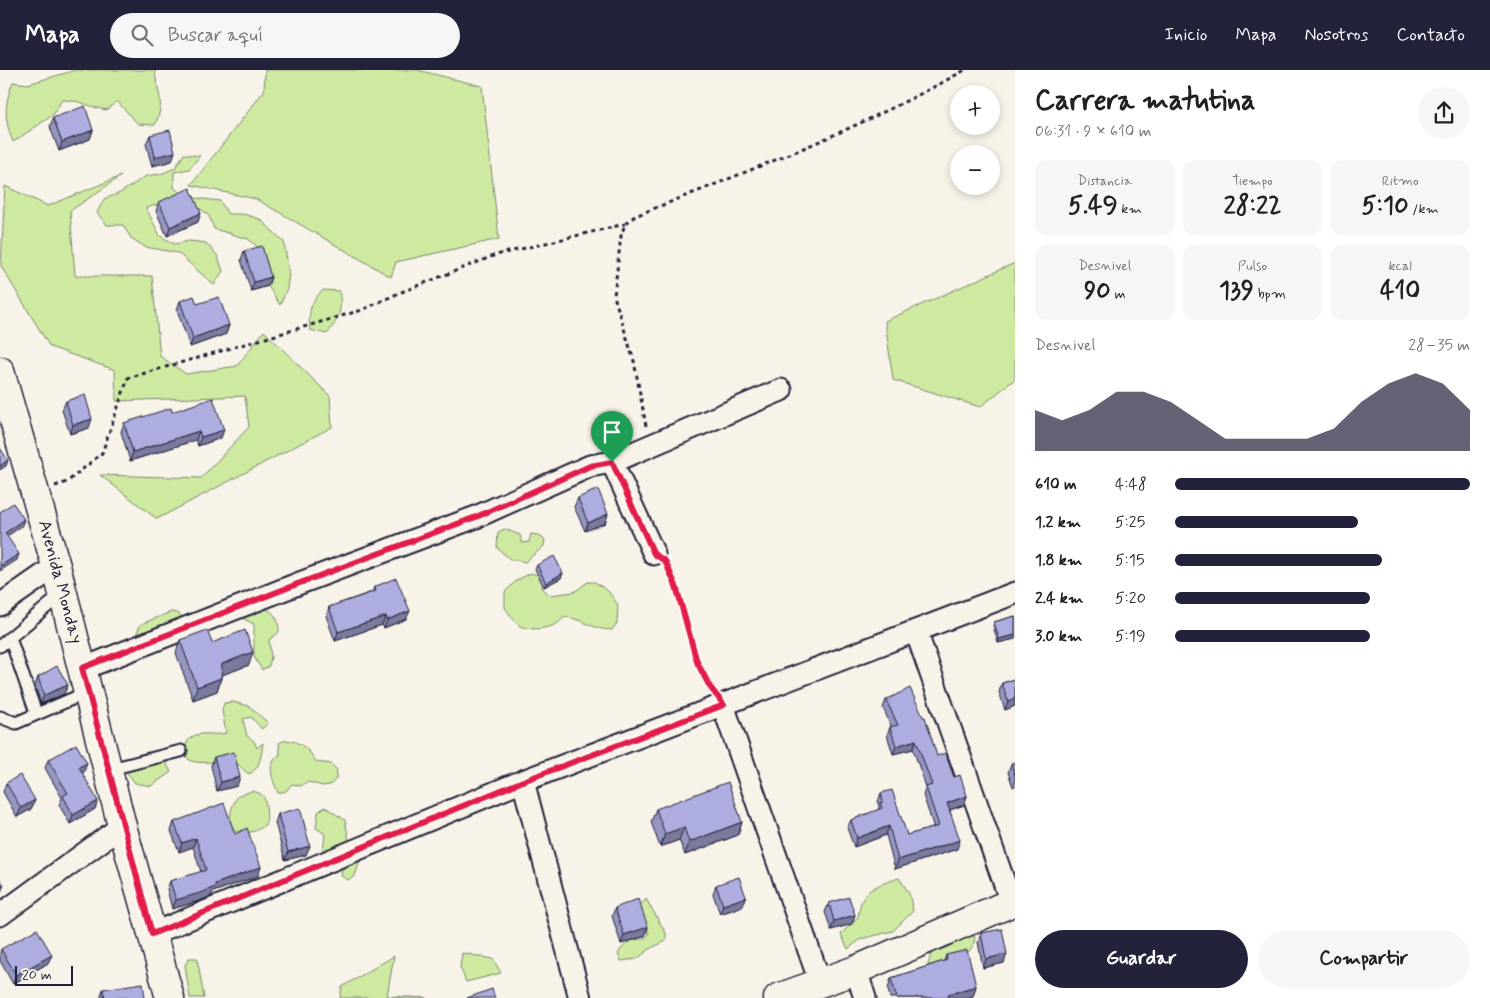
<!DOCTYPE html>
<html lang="es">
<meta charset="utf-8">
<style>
body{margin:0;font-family:Mynerve,sans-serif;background:#f6f6f6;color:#202124;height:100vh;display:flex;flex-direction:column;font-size:19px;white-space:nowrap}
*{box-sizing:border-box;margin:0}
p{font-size:16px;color:#757577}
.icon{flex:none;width:28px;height:28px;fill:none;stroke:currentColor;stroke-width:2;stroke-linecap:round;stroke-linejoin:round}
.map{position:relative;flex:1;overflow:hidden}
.sheet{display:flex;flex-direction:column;background:#fff;width:475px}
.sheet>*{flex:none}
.buttons{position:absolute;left:950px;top:15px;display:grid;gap:10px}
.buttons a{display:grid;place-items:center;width:50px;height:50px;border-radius:50%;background:#fff;box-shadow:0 2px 8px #0003;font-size:25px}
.scale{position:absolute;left:15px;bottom:12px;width:58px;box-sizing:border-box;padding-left:5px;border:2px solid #22223b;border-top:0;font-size:14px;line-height:18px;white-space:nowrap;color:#22223b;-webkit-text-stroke:4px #f7f3e8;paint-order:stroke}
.pin{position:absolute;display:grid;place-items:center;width:42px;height:42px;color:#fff;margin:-51px -21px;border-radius:50% 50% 50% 0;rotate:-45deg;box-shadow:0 0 5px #0007}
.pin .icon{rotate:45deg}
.round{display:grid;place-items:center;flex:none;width:52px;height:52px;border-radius:26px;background:#f6f6f6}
.overview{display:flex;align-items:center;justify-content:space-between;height:85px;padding:0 20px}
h1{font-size:28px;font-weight:700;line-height:38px}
.metrics{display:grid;grid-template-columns:repeat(3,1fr);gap:8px;height:85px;padding:5px 20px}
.metrics div{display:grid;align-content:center;border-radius:12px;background:#f6f6f6;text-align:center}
.metrics b{font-size:25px;font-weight:700}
.metrics small{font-size:14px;font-weight:400}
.metrics p{font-size:14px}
.chart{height:140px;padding:10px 20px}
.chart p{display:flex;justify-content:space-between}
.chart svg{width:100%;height:90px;margin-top:5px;fill:#22223b;opacity:.7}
.cta{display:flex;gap:10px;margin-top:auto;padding:10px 20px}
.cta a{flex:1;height:58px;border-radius:30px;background:#22223b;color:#fff;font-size:20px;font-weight:700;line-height:58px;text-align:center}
.cta a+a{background:#f6f6f6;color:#202124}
ul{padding:0 20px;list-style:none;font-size:16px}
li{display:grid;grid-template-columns:80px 60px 1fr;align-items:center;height:38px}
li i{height:12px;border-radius:6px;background:#22223b}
header{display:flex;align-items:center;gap:30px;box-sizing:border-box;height:70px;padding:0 25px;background:#22223b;color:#fff}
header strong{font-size:24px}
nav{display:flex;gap:28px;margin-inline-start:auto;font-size:18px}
.search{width:350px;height:45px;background:#f6f6f6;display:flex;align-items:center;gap:12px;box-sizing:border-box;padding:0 18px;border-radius:28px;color:#757577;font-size:19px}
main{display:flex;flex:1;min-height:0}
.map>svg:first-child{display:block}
.green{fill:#ceeaa1;stroke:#78866e}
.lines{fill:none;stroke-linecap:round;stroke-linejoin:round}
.service-casing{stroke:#22223b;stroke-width:15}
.minor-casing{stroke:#22223b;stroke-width:25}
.secondary-casing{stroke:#22223b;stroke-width:31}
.path{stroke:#22223b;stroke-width:3;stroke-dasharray:4 4;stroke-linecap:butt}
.service{stroke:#f7f3e8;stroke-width:11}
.minor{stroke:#f7f3e8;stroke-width:21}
.secondary{stroke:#f7f3e8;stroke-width:28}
.wall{fill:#9596c0;stroke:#22223b}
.shaded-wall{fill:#797a9c;stroke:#22223b}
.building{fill:#adaedf;stroke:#22223b}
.route-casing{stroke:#fff;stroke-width:10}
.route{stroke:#e11d48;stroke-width:6}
.labels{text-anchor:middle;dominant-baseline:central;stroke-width:4;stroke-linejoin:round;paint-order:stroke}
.street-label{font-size:18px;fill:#22223b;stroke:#f7f3e8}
</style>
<header>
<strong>Mapa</strong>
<div class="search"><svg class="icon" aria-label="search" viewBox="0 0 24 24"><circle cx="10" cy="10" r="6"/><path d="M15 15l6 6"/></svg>Buscar aquí</div>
<nav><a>Inicio</a><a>Mapa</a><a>Nosotros</a><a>Contacto</a></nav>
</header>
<main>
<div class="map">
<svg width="1015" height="928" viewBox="0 0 1015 928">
<rect width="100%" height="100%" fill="#f7f3e8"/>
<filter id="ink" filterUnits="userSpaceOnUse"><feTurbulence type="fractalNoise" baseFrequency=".02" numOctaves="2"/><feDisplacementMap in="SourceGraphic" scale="10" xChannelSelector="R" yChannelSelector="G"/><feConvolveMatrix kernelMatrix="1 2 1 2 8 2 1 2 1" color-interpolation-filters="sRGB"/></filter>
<g filter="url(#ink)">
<g class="green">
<path d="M76,0H155C157,25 166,30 155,55L138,54L117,31L107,40C88,37 81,30 62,30L53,45L13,72C4,50 4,34 13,12L28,14Z"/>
<polygon points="265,0 417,0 482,16 499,169 396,192 391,207 256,129 191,115 264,21"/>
<path d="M184,84L200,86L189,99L174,102V118L187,127L220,131L228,144H243L260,149L284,172L289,203L287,219L280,235L268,216L260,179L248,169L214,159C212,154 210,147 207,144C194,130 162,132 146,138L160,166L175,174L189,171L206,173L217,185L223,201L214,215L178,183L145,177L131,168L123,155H107L97,143L104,129L120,123L146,106L161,104L175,98Z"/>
<polygon points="121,106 70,141 75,206 152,206 160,286 186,304 237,296 264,261 330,326 332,357 157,449 100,405 201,408 249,357 245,326 116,331 115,300 50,277 1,196 5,116 48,136"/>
<polygon points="1015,193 1015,309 980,337 893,310 885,251"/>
<path d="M323,220L339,221C343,239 339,249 327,264L310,260C308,242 310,232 323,220Z"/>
<polygon points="505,459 520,465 522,473 529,472 531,464 538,465 545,470 544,476 525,492 510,489 497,478 498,462"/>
<path d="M531,503L538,505L544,510L542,518L550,525L574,522L588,512H595L608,521L618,535L617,553L612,560C595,560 585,551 571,548C564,546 563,549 558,553C549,559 530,561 520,556C514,552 510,544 505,538V522L517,510Z"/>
<path d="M263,538C275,541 279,550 279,562L269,570L271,587L269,596L262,600L254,587V554L240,547Z"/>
<polygon points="171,542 178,543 184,549 137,570 137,562 141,554"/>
<path d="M233,632L249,636L268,653L262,659L251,647L243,649L247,666L254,671L257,678L263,673C261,686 261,696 250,704C242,701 240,693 232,691C221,688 179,703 186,676C187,670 191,667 196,665C206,662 216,666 226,663L222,640L224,633Z"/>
<path d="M286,670C300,671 310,680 316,692L331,694L337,700L336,709L330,715L323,716L308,712L300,716L292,714L286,721L278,723C273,710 265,694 280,685L279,673Z"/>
<polygon points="148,682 163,687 171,702 151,716 135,713 126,701 132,687"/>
<path d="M252,721C262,723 265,726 266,736C268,754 267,757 251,762C225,769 227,741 238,726Z"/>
<path d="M325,737L345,750L350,776L360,790L355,806L348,810L341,806L343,791L322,786C322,777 326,771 324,763L316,758L318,742Z"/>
<path d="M899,808L909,823L913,841L893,861L861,869L848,879L841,864L858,847C861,819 875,816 899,808Z"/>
<path d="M646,829L666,863V871L651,878L637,889L621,891L618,884C623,874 632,868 644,869L649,864L641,843V835Z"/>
<path d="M967,864L975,867C973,888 950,893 934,900L928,895L932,880L938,876H947Z"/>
<polygon points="462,883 493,889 501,903 466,912 460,897"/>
<polygon points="394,886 387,926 427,928 340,928 342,917"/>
<polygon points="189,888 197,888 204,928 190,928 185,895"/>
</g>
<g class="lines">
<defs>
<g id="service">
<polyline points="10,568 36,643"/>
<polyline points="0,576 62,524"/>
<polyline points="0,647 16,653 88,622"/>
<polyline points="107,700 181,681"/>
</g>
<g id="minor">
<polyline points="612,392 654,484"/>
<polyline points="0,535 56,496"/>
<polyline points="916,561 1011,832"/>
<polyline points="82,599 300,513 476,447 590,396 612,392 781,320"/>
<polyline points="723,635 820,912"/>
<polyline points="523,711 580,928"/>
<polyline points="0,845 122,756"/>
<polyline points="152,864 523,711 1015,523"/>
<polyline points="856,900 865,928"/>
</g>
<g id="secondary">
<polyline points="0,301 56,496 122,756 170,928"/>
<polyline points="778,928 856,900 1015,831"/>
</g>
</defs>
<use href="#service" class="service-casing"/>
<use href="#minor" class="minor-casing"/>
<use href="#secondary" class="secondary-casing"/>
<g class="path">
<path d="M646,356L634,291L614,226L621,166L625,154L635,146C746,102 860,59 965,0"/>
<polyline points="55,416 67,412 102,383 128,308 362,240 399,223 496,185 625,154"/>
<path d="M668,497C685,537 689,580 711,618"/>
</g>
<use href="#service" class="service"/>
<use href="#minor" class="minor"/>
<use href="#secondary" class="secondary"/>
</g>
<g class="wall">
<polygon points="53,48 93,60 90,69 59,81 50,57"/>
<polygon points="150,65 172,91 152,96 146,74"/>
<polygon points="159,132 198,152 167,166 156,141"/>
<polygon points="244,181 271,207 268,216 251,221 241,190"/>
<polygon points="180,231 197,234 229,255 226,264 190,277 177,240"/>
<polygon points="66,331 89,358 70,364 62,340"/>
<polygon points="172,342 221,368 198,376 196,370 130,391 121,362 124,353"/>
<polygon points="578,428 608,444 605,453 585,461 574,437"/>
<polygon points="537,495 563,503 561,508 544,517 535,499"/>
<polygon points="374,517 406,549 384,558 382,555 335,571 326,546 329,537 372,522"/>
<polygon points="1015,546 1015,569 998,573 993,556 994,552"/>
<polygon points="180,570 212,573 249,595 222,605 221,608 217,621 193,630 176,583"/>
<polygon points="38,607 64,624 41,634 35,616"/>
<polygon points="1015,609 1015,636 1005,640 999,622 1002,613"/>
<polygon points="886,630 937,686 954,707 967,726 964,735 950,740 957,779 895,799 886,765 854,777 847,758 851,750 878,740 879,737 878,732 881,723 907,765 934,758 923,725 926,717 913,679 893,684 887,665 890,657 891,656 883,638"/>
<polygon points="214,687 237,716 217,721 211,696"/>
<polygon points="48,690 84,702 82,703 95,739 70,754 59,735 62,728 45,698"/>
<polygon points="1015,692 1015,716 1013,717 1008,702 1011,694"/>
<polygon points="6,713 35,730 31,739 17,747 3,722"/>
<polygon points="656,739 742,752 738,765 685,785 679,770 660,777 651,752"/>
<polygon points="278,744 306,785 285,790 275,753"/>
<polygon points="174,752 235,764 258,806 213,822 212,826 199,831 172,839 167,819 170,811 201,802 193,777 179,782 171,761"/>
<polygon points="716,815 743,836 720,844 713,824"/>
<polygon points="829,833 852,854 831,860 825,842"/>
<polygon points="615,838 648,857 645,866 621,874 612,846"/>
<polygon points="981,863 1004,893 983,898 978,872"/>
<polygon points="1,879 48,893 13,914 0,891 0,883"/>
<polygon points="946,885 976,916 973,926 966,928 890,928 888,919 891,908 944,891"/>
<polygon points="103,919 145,928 101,928 101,926"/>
</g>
<g class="shaded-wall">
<polygon points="93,60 90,69 59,81 62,72"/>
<polygon points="175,82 172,91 152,96 155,87"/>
<polygon points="201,143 198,152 167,166 170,157"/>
<polygon points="271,207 268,216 251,221 254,212"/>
<polygon points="229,255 226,264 190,277 193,268"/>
<polygon points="92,349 89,358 70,364 73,355"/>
<polygon points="224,360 221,368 198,376 201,367"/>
<polygon points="199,361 196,370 130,391 133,382"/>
<polygon points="8,390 6,396 0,400 0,396"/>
<polygon points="608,444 605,453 585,461 588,453"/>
<polygon points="24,449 22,456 3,469 5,463"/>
<polygon points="19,484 17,490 0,501 0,496"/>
<polygon points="563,503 561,508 544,517 546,513"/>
<polygon points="410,541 406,549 384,558 387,550"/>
<polygon points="386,546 382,555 335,571 338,562"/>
<polygon points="1015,565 1015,569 998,573 999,569"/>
<polygon points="253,582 249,595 217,607 222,594"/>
<polygon points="221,608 217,621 193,630 197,617"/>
<polygon points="68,615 64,624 41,634 44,625"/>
<polygon points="1015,628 1015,636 1005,640 1008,631"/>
<polygon points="916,670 913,679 893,684 896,676"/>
<polygon points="87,693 84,702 76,706 79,697"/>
<polygon points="240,707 237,716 217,721 221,712"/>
<polygon points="967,726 964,735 944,742 947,733"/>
<polygon points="35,730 31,739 17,747 21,738"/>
<polygon points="98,731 95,739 70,754 73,745"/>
<polygon points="742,752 738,765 685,785 689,772"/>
<polygon points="889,756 886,765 854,777 857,768"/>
<polygon points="684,757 679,770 660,777 665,764"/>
<polygon points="196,768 193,777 179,782 182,773"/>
<polygon points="960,770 957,779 895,799 898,790"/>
<polygon points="310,776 306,785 285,790 288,782"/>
<polygon points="261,797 258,806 213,822 212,826 199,831 172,839 176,830 215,814"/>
<polygon points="4,815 0,824 0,817"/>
<polygon points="746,827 743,836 720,844 723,835"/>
<polygon points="855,845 852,854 831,860 834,851"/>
<polygon points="648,857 645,866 621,874 624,865"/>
<polygon points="1007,884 1004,893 983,898 986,889"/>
<polygon points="52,885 48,893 13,914 16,905"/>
<polygon points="976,916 973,926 966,928 946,928 948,924"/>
</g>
<g class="building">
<polygon points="85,36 93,60 62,72 53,48"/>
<polygon points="170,60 175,82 155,87 150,65"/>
<polygon points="190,118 201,143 170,157 159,132"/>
<polygon points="262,176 271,207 254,212 244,181"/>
<polygon points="194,226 197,234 219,227 229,255 193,268 180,231"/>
<polygon points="85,325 92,349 73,355 66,331"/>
<polygon points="213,328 224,360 201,367 199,361 133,382 124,353 171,338 172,342"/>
<polygon points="0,378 8,390 0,396"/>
<polygon points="598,419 608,444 588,453 578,428"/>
<polygon points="13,433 24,449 5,463 19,484 0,496 0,442"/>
<polygon points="554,486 563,503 546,513 537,495"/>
<polygon points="396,508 410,541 387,550 386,546 338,562 329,537 376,521 374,517"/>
<polygon points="1015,546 1015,565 999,569 994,552"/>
<polygon points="207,560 212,573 245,560 253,582 222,594 221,608 197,617 180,570"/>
<polygon points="57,596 68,615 44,625 38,607"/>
<polygon points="1015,609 1015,628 1008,631 1002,613"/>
<polygon points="910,618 923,647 925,647 937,686 945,683 954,707 960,705 967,726 947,733 960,770 898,790 889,756 857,768 851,750 882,738 880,733 883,732 881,723 892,720 907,765 939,756 926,717 932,715 916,670 896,676 890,657 898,655 886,630"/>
<polygon points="76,674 87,693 79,697 98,731 73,745 63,726 68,723 48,690"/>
<polygon points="234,682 240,707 221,712 214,687"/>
<polygon points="1015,692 1015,705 1011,694"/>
<polygon points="20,705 35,730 21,738 6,713"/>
<polygon points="728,712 742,752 689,772 684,757 665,764 656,739"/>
<polygon points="224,733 235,764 247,758 261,797 215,814 215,817 203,822 176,830 170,811 206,800 196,768 182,773 174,752"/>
<polygon points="300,738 310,776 288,782 278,744"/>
<polygon points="739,807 746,827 723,835 716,815"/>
<polygon points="0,809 4,815 0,817"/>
<polygon points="849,827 855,845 834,851 829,833"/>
<polygon points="638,829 648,857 624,865 615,838"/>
<polygon points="37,859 52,885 16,905 1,879"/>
<polygon points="1002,859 1007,884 986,889 981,863"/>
<polygon points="967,880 976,916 948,924 949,928 917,928 917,927 915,928 897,928 891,908 947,890 946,885"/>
<polygon points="143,913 145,928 105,928 103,919"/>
<polygon points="492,919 495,928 467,928"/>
</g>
</g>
<g class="lines" filter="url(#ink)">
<defs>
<polygon id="route" points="612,392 654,484 665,491 676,516 697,592 710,617 724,635 523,711 152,864 82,598 300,513 476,447 590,396"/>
</defs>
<use href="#route" class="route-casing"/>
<use href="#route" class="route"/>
</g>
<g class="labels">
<g class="street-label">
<text transform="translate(60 512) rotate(75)">Avenida Monday</text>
</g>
</g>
</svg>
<div class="buttons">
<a>+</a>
<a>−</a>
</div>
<div class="scale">20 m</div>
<div class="pin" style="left:612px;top:392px;background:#1e9e55"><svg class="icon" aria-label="arrive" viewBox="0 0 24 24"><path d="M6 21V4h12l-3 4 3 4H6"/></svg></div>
</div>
<section class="sheet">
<div class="overview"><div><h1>Carrera matutina</h1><p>06:31 · 9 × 610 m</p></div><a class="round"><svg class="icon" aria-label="share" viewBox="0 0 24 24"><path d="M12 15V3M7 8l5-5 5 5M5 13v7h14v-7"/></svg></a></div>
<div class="metrics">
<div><p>Distancia</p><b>5.49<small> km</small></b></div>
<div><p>Tiempo</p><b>28:22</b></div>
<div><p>Ritmo</p><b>5:10<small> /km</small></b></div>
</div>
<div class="metrics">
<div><p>Desnivel</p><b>90<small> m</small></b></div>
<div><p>Pulso</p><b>139<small> bpm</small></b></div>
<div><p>kcal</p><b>410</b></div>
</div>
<div class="chart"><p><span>Desnivel</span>28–35 m</p>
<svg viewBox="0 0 160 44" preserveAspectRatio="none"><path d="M0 44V24L10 29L20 24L30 15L40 15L50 20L60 29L70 38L80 38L90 38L100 38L110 33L120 20L130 11L140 6L150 11L160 24V44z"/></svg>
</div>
<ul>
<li><b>610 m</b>4:48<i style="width:100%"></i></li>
<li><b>1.2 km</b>5:25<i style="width:62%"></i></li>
<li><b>1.8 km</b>5:15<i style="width:70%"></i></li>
<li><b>2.4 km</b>5:20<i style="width:66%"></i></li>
<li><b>3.0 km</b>5:19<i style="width:66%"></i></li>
</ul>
<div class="cta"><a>Guardar</a><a>Compartir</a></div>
</section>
</main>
